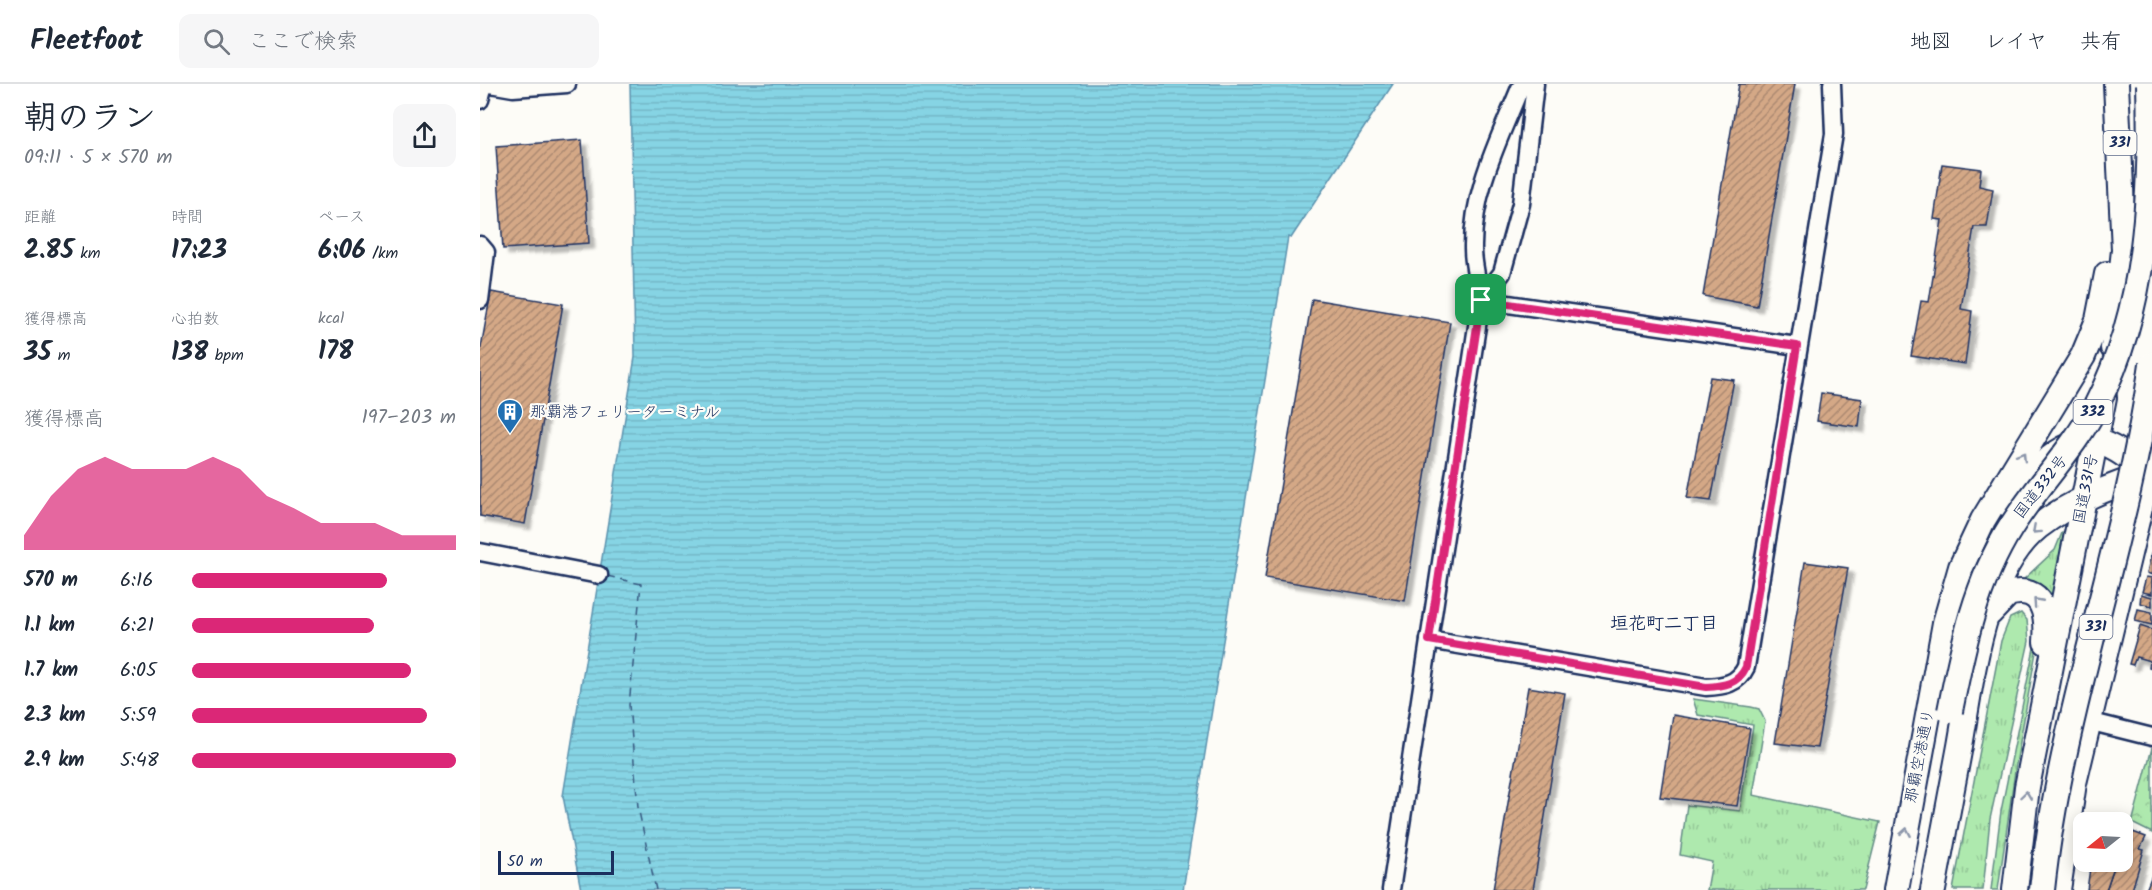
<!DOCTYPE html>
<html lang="ja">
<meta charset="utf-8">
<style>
body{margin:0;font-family:Kalam,"Klee One",sans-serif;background:#f6f6f7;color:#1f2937;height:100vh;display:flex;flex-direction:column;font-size:22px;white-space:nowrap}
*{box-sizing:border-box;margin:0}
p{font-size:20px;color:#747a83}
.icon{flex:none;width:33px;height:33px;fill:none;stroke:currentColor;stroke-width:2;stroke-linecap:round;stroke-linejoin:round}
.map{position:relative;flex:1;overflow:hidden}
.panel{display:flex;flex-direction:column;background:#fff;width:480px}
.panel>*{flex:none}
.needle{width:39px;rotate:252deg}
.fabs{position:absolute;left:1593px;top:728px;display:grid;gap:12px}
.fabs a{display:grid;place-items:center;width:60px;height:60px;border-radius:12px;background:#fff;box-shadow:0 3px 15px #0003;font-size:30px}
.scale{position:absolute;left:18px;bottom:15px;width:116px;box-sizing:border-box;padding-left:6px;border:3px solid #1b2f5e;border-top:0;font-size:16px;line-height:21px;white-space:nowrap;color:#1b2f5e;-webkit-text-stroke:4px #fdfcf7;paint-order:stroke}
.pin{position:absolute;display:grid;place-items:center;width:51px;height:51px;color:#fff;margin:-26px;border-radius:12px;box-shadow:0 3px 9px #0006}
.round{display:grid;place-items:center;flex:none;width:63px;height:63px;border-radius:12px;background:#f6f6f7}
.head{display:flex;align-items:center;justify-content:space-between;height:102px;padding:0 24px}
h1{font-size:33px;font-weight:700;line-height:45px}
.stats{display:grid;grid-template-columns:repeat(3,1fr);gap:9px;height:102px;padding:6px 24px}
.stats div{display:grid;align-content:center}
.stats b{font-size:26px;font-weight:700}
.stats small{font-size:16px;font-weight:400}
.stats p{font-size:16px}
.chart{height:168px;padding:12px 24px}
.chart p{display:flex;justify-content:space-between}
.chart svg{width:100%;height:108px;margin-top:6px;fill:#db2777;opacity:.7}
ul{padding:0 24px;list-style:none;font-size:20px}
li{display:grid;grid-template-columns:96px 72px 1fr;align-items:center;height:45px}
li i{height:15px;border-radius:8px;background:#db2777}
header{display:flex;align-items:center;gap:36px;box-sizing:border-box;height:84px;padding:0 30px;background:#fff;border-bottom:2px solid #e0e1e3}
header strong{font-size:28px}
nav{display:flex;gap:33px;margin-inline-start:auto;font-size:21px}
.search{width:420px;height:54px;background:#f6f6f7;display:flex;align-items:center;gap:15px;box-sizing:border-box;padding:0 21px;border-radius:12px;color:#747a83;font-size:22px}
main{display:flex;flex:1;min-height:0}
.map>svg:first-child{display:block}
.grass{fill:url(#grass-tufts);stroke:#648c86;stroke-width:1.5}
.forest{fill:url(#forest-crowns);stroke:#648c86;stroke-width:1.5}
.water{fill:url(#water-rules);stroke:#5b92ae;stroke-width:1.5}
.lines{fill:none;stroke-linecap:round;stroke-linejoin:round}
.ferry{stroke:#365880;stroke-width:1.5;stroke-dasharray:8 6;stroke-linecap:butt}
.building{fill:url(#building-hatch);stroke:#1b2f5e;stroke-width:1.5;filter:url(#shadow)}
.minor-casing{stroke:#1b2f5e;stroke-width:21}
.highway-casing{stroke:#1b2f5e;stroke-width:28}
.minor{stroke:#fdfcf7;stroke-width:16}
.highway{stroke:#fdfcf7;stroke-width:24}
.highway-bridge-casing{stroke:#1b2f5e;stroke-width:28;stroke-linecap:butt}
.highway-bridge{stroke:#fdfcf7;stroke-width:24}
.oneway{stroke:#8c96aa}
.route-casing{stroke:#fff;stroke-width:12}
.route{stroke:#db2777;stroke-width:8}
.labels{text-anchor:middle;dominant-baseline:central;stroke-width:4.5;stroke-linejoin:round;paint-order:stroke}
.shield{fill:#fdfcf7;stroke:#5f6c8c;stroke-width:1.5}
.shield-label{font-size:15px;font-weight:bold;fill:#1b2f5e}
.poi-label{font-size:16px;fill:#1b2f5e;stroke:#fdfcf7;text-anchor:start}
.street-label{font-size:16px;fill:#1b2f5e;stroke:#fdfcf7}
.neighbourhood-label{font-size:18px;font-weight:bold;fill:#1b2f5e;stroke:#fdfcf7}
</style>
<header>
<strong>Fleetfoot</strong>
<div class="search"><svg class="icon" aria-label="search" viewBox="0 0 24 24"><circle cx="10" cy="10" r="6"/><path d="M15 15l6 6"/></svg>ここで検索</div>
<nav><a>地図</a><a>レイヤ</a><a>共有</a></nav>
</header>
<main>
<section class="panel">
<div class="head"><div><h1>朝のラン</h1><p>09:11 · 5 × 570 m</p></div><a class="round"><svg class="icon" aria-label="share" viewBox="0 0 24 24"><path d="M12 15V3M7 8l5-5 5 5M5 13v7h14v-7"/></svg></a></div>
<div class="stats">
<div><p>距離</p><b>2.85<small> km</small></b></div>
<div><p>時間</p><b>17:23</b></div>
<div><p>ペース</p><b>6:06<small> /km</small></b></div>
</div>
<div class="stats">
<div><p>獲得標高</p><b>35<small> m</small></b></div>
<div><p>心拍数</p><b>138<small> bpm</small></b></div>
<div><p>kcal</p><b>178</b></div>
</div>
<div class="chart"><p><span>獲得標高</span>197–203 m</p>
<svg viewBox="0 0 160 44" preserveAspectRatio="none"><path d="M0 44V38L10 22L20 11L30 6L40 11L50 11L60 11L70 6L80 11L90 22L100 27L110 33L120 33L130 33L140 38L150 38L160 38V44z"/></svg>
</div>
<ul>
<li><b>570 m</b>6:16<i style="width:74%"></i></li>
<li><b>1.1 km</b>6:21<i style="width:69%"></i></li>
<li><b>1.7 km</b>6:05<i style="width:83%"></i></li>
<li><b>2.3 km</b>5:59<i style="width:89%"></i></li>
<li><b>2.9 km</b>5:48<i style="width:100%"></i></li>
</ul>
</section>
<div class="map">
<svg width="1672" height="806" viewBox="0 0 1672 806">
<defs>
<pattern id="grass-tufts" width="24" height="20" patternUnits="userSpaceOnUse" patternTransform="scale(1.5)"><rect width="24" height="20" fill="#aee9ae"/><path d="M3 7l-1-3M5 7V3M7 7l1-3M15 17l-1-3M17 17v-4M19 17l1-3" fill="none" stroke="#95c898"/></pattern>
<pattern id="forest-crowns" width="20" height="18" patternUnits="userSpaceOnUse" patternTransform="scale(1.5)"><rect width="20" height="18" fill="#aee9ae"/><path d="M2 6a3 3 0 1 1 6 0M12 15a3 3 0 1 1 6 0" fill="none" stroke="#95c898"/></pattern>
<pattern id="water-rules" width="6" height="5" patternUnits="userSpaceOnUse" patternTransform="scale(1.5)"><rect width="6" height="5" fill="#86d4e4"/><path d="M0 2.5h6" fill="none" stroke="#73b6c6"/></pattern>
<pattern id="building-hatch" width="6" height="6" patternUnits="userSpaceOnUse" patternTransform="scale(1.5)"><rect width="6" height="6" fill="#d4a886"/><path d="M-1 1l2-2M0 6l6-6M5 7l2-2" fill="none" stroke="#ab8971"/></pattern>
<filter id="shadow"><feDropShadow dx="5.5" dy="5.5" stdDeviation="1.5" flood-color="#0004"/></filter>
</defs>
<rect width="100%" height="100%" fill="#fdfcf7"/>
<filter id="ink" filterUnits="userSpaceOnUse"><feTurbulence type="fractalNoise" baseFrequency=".0167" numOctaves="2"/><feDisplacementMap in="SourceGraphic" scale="12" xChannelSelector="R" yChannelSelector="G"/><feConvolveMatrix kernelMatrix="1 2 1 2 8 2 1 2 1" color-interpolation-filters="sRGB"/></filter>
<g filter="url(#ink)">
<g class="grass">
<polygon points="1582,449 1586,450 1572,515 1567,508 1543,496 1575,466"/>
<polygon points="1547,519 1553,524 1559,551 1536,680 1518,806 1511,806 1521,727 1556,554 1553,528"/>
<polygon points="1541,529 1547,536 1549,557 1510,735 1503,806 1473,806 1521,557 1530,534"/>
<polygon points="1213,615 1271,623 1279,625 1285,637 1273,711 1400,738 1383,806 1227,806 1232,778 1200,771 1207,721 1260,727 1273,641 1218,631"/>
</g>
<polygon class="forest" points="1672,664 1672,749 1652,739"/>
<polygon class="water" points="150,0 913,0 811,154 808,153 703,806 101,806 83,712 155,273"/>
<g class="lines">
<polyline class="ferry" points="127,492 161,500 149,621 158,723 176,806"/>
</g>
<g class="building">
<polygon points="1259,0 1315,0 1277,222 1223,212"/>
<polygon points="102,56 109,159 23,165 16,62"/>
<polygon points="1462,80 1501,85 1499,102 1513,105 1507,143 1494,143 1481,225 1492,227 1485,280 1431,272 1441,217 1449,218 1462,136 1454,135"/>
<polygon points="11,208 83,220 45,440 0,432 0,269"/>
<polygon points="832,215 970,238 925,517 785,494"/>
<polygon points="1230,293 1254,296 1231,417 1207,414"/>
<polygon points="1341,309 1382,315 1379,343 1337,337"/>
<polygon points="1671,470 1672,470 1672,491 1667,489"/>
<polygon points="1325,478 1368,484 1337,664 1295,659"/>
<polygon points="1666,493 1672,494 1672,510 1662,508"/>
<polygon points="1661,510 1672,513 1672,522 1660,519"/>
<polygon points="1658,525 1672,528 1672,541 1655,537"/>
<polygon points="1660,542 1672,546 1672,585 1669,584 1670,577 1656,573 1653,581 1649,580"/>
<polygon points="1048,603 1085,609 1053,806 1013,806"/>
<polygon points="1193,631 1270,644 1257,722 1180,713"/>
<polygon points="1642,743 1653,748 1647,761 1642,760"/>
<polygon points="1653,748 1666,753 1660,765 1664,766 1652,806 1626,806 1636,777 1642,777 1642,760 1647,761"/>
<polygon points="1611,777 1636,777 1626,806 1607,806"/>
<polygon points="1672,791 1672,806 1666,806"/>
</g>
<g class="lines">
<defs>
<g id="minor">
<polyline points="10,0 33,4 87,0"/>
<polyline points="0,16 4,0"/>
<polyline points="0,161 6,168 0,216"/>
<polyline points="1001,216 1317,262"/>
<polyline points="1001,216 1022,189 1041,120 1055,0"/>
<polyline points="0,468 119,491"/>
<path d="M949,556L1226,603C1244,602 1258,600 1266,583L1354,50L1352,0"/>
<polyline points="1608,637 1672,653"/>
<path d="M911,806L1001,216C998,199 993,181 993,165C992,107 1019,56 1040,4L1045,0"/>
</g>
<g id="highway">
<polyline points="1633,264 1644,166 1636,0"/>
<path d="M1527,420C1545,396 1582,351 1617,358C1636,362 1653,378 1669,389"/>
<path d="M1510,529L1528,510C1564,500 1568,531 1566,558"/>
<polyline points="1416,806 1465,539 1481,483 1503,436 1603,272 1618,236 1627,190"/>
<path d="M1453,806C1462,758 1471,710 1480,662C1492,595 1502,489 1558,443C1591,417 1630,403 1669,389"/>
<polyline points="1535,806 1547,703 1624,313"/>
<polyline points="1578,806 1594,699 1671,378"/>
</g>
</defs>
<use href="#minor" class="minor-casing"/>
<use href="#highway" class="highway-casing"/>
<use href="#minor" class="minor"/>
<use href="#highway" class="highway"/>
<defs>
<g id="highway-bridge">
<path d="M1470,627C1483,562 1495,500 1531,443C1558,400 1594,365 1617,320C1667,223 1672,107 1669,0"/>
<path d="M1562,806C1581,627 1647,458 1672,280"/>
</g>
</defs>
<use href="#highway-bridge" class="highway-bridge-casing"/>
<use href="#highway-bridge" class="highway-bridge"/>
</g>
<defs><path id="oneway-chevron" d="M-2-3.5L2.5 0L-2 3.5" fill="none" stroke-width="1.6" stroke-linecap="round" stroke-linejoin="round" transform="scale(1.5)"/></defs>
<g class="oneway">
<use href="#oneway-chevron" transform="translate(1542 372) rotate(-58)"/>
<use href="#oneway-chevron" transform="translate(1556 446) rotate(138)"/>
<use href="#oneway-chevron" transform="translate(1557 518) rotate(-132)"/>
<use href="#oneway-chevron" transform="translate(1546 711) rotate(-82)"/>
<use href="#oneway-chevron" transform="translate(1426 748) rotate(-80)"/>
</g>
</g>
<g class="lines" filter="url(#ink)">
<defs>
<path id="route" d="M1001,216L1317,262L1266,583C1258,600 1244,602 1226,603L949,556Z"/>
</defs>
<use href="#route" class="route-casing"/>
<use href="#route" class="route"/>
</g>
<defs>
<symbol id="building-pin" viewBox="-11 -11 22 30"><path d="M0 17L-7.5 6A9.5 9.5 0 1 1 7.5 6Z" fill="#1f6fb2" stroke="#fdfcf7"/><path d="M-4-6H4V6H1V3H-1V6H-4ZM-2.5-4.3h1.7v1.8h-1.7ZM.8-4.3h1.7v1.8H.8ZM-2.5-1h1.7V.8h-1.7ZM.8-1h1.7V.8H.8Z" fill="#fff"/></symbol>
</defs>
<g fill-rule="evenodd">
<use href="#building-pin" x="15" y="313" width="30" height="40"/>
</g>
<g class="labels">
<g class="shield">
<rect x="1623.5" y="47" width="33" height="24" rx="4.5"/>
<rect x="1593.5" y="316" width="39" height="24" rx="4.5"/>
<rect x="1599.5" y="531" width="33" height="24" rx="4.5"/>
</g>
<g class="shield-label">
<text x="1640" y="59">331</text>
<text x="1613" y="328">332</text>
<text x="1616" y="543">331</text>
</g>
<g class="poi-label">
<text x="50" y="328">那覇港フェリーターミナル</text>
</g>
<g class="street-label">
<text transform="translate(1561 403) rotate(-52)">国道332号</text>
<text transform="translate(1606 405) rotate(-79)">国道331号</text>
<text transform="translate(1440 672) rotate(-79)">那覇空港通り</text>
</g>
<g class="neighbourhood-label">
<text x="1184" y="540">垣花町二丁目</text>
</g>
</g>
</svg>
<div class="fabs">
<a><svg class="needle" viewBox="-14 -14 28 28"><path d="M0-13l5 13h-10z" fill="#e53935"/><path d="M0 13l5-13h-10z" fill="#747a83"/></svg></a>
</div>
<div class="scale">50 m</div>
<div class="pin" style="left:1001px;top:216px;background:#1e9e55"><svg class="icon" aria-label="arrive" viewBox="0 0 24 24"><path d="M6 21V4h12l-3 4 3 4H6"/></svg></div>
</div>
</main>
